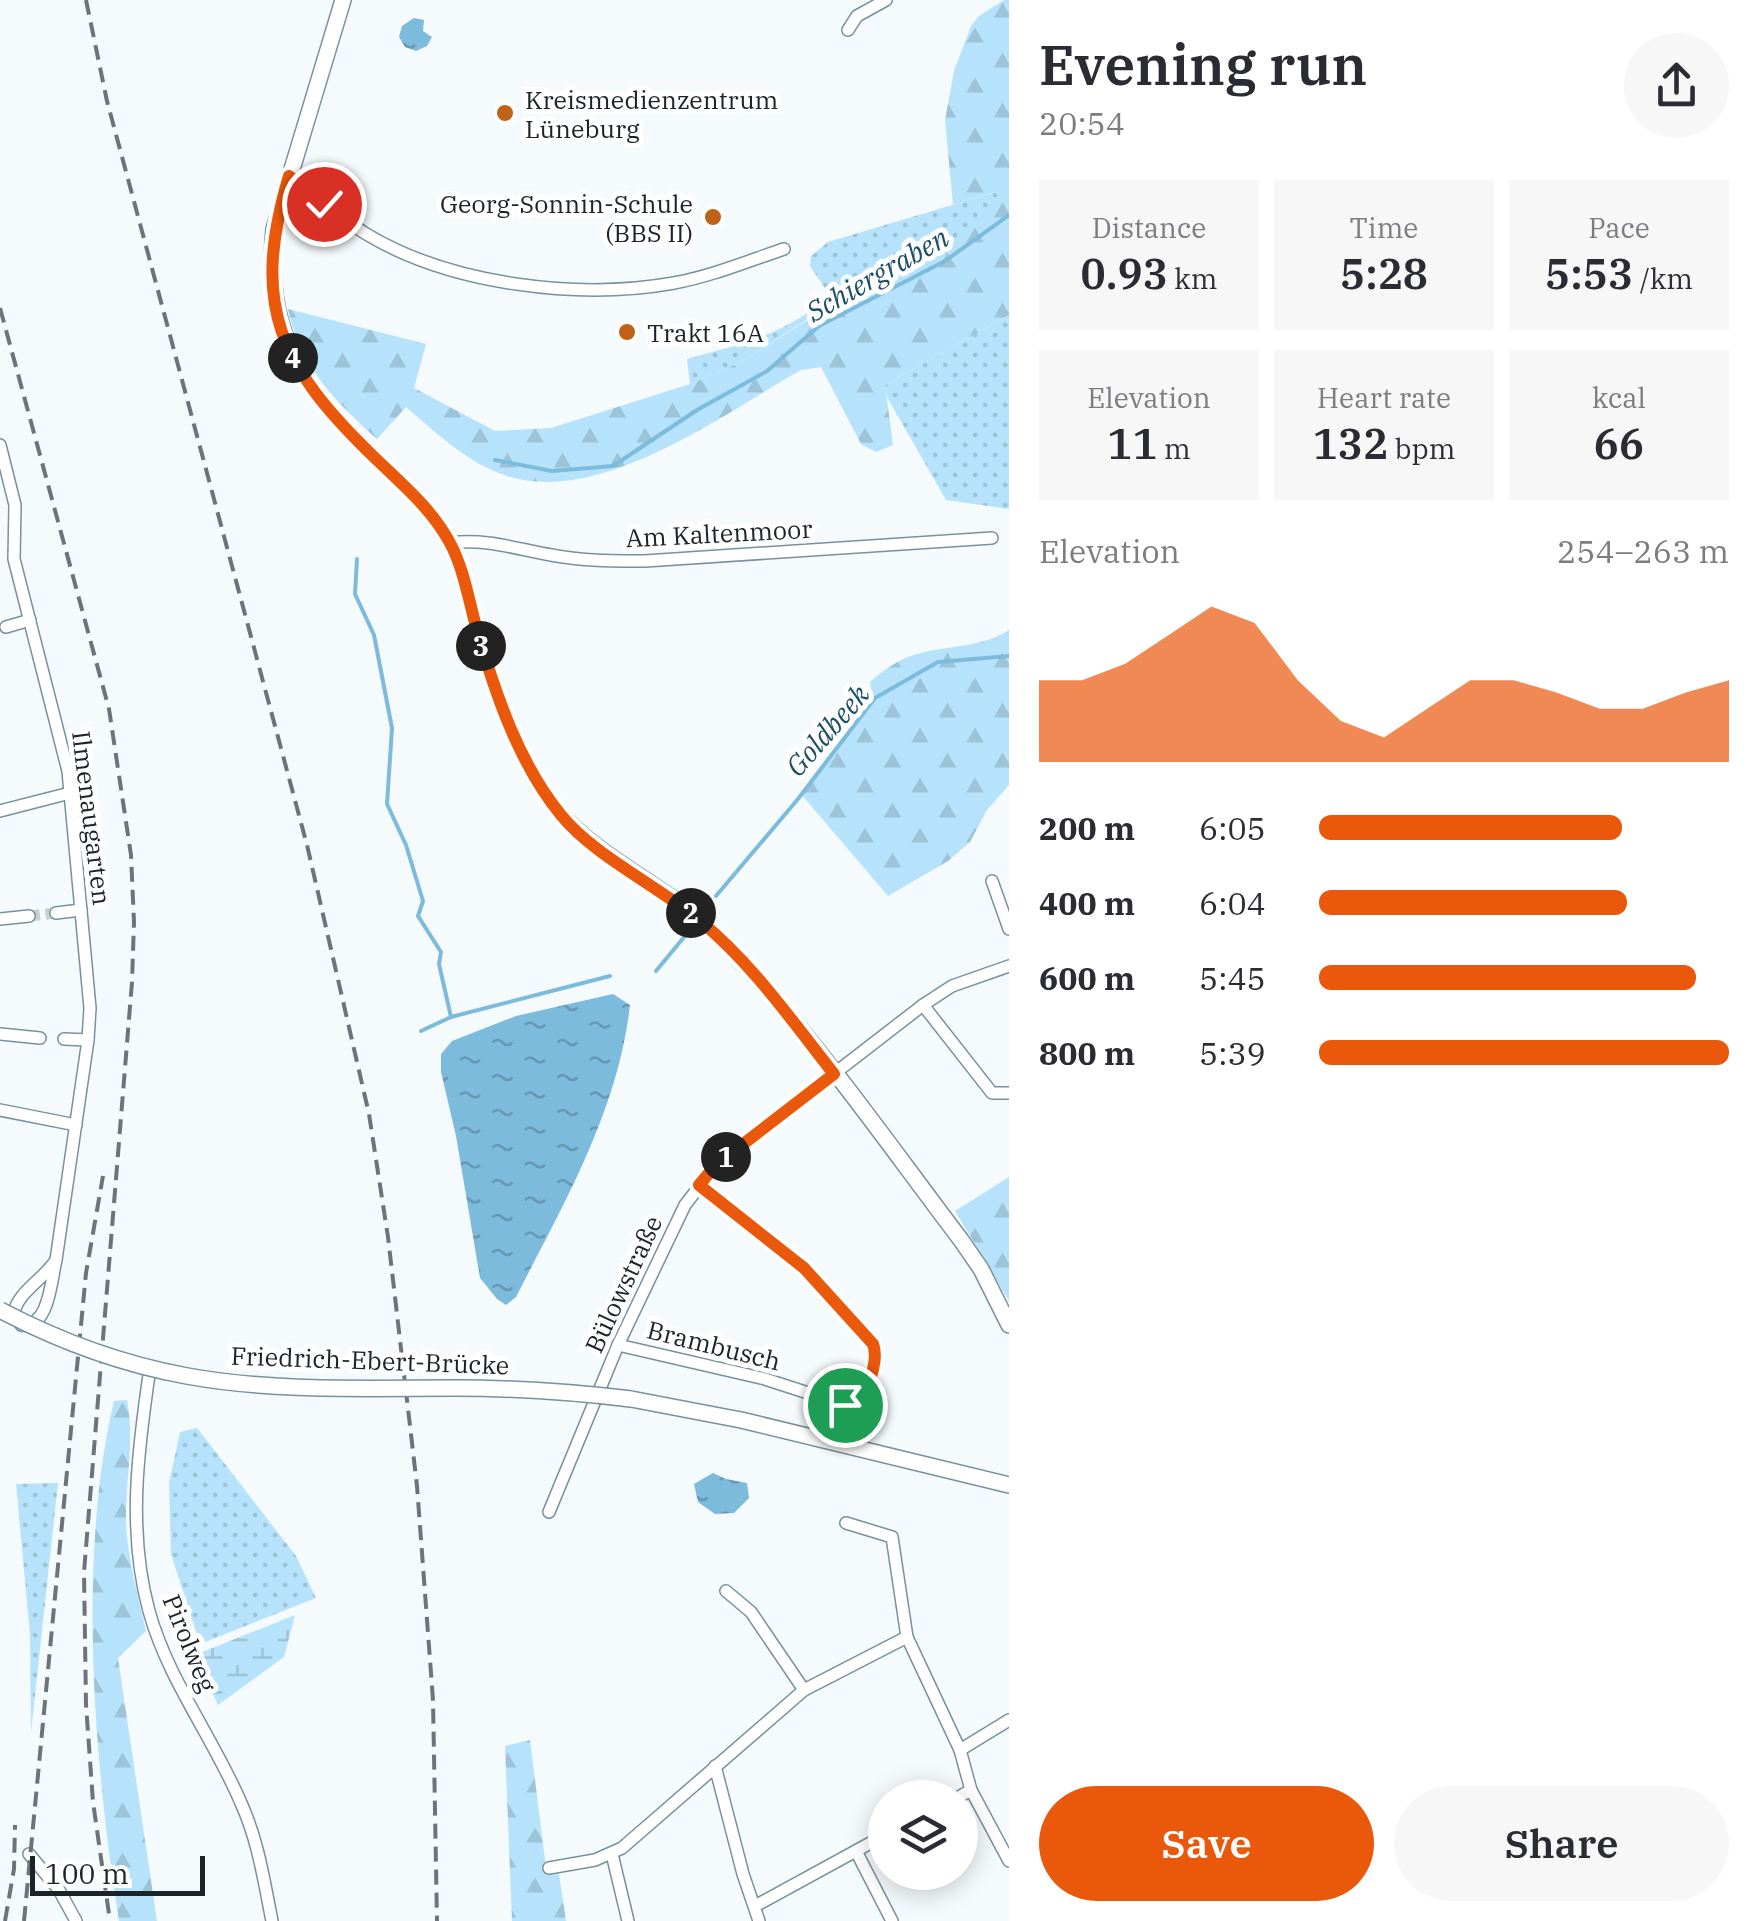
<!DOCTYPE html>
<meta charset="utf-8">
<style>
body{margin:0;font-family:"IBM Plex Serif",serif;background:#f7f7f7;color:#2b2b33;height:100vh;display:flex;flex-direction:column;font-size:38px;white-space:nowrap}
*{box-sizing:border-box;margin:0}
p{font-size:32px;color:#7c7c81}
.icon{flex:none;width:55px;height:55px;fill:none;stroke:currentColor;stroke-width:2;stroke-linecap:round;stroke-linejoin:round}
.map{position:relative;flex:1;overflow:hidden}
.panel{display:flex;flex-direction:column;background:#fff;width:750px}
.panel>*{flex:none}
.fabs{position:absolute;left:868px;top:1780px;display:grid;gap:20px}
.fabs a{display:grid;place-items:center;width:110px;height:110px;border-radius:50%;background:#fff;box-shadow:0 5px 25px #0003;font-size:50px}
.scale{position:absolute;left:30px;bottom:25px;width:175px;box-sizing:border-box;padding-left:10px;border:5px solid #1b242a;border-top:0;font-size:28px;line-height:35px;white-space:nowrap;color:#1b242a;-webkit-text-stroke:8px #fff;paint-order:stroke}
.pin{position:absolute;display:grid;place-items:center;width:85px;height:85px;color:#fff;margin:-42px;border:5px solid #fff;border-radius:50%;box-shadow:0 2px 10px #0007}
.km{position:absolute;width:50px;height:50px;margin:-25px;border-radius:50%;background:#222;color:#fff;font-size:28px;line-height:50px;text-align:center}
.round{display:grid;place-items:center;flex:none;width:105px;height:105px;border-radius:52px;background:#f7f7f7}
.overview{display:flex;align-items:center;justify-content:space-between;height:170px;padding:0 30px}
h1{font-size:55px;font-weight:600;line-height:75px}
.metrics{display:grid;grid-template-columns:repeat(3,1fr);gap:15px;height:170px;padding:10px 30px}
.metrics div{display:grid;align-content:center;border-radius:0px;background:#f7f7f7;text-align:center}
.metrics b{font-size:42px;font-weight:600}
.metrics small{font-size:28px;font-weight:400}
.metrics p{font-size:28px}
.chart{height:280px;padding:20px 30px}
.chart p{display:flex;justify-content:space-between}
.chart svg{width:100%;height:180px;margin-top:10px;fill:#ea580c;opacity:.7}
.cta{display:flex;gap:20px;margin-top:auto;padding:20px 30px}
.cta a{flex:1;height:115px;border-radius:60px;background:#ea580c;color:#fff;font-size:40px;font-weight:600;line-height:115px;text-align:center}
.cta a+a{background:#f7f7f7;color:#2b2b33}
ul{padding:0 30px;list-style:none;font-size:32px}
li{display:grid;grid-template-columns:160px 120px 1fr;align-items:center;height:75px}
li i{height:25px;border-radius:12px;background:#ea580c}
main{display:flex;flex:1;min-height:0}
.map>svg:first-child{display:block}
.green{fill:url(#green-dots)}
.forest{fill:url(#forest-firs)}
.wetland{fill:url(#wetland-marsh)}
.water{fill:url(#water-ripples)}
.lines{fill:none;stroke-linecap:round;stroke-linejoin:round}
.stream{stroke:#7dbbdc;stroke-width:4}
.street-tunnel{stroke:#c9cfd3;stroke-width:11;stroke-dasharray:11 5.5;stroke-linecap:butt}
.street-casing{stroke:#78919e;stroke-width:14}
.secondary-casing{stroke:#78919e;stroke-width:18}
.street{stroke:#fff;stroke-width:11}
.secondary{stroke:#fff;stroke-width:15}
.rail{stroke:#6c7479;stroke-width:4;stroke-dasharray:15 8;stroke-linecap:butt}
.secondary-bridge-casing{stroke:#78919e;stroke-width:18;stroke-linecap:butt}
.secondary-bridge{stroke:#fff;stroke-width:15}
.route-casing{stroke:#fff;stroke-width:20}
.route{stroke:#ea580c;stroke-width:12}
.poi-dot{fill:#bf6116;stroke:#fff;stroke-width:4}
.labels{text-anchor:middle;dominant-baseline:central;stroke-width:10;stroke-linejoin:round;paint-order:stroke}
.poi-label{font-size:25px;fill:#1b242a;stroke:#fff;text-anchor:start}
.street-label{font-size:25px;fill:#1b242a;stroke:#fff}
.water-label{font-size:28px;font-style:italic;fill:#1e4f67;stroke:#fff}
</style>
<main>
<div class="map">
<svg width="1009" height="1921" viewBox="0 0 1009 1921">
<defs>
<pattern id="green-dots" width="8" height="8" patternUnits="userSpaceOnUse" patternTransform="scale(2.5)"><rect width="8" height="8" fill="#b6e3fb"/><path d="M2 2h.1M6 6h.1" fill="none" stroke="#9cc3d7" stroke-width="1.8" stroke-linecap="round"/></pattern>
<pattern id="forest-firs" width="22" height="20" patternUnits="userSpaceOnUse" patternTransform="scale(2.5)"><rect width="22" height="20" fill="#b6e3fb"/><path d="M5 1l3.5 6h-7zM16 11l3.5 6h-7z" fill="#9cc3d7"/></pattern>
<pattern id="wetland-marsh" width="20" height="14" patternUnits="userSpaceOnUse" patternTransform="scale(2.5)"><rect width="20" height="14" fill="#b6e3fb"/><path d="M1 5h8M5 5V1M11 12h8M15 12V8" fill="none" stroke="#9cc3d7"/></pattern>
<pattern id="water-ripples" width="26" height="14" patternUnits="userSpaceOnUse" patternTransform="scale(2.5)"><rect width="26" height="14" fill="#7dbbdc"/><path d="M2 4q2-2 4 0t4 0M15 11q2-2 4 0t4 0" fill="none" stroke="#6698b3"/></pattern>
</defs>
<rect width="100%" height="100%" fill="#f5fafd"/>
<g class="green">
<polygon points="996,192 1002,201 932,259 853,277 829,294 810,266 811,256 828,242"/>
<path d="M807,305L811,307V317L741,362L690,384L687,359C728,348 770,338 806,314Z"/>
<polygon points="1009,315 1009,509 946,500 887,397 885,385"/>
<polygon points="197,1428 296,1556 316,1598 200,1644 171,1554 169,1483 180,1432"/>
<polygon points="58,1483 31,1732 30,1634 16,1484"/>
</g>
<g class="forest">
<path d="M1004,0H1009V315L885,385L893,445L876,452L861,444L821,367L801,370C722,415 600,506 507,476C467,463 437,433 406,407L377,439C334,400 301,368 288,309L426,344L414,388L495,431L551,428L690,384L741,362L811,318V307L853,277L932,259L1001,201L995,192L953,205L945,120L954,71L971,26L979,16Z"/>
<path d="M1009,630V785L987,810L970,842L948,861L888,896L801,794L873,700L870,682C884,670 898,659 917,654C949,645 981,648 1009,630Z"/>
<polygon points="1009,1177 1009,1301 955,1211"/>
<path d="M127,1400C135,1442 125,1482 126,1524C128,1560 138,1596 146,1631L118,1658L157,1921H119C94,1763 77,1557 114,1401Z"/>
<polygon points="530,1740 547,1875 559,1874 566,1921 512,1921 505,1746"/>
</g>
<polygon class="wetland" points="295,1615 284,1657 218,1705 195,1655"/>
<g class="water">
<polygon points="414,18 424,20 423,31 432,37 427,46 416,51 405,47 399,37 402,26"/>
<path d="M613,994L630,1005C618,1111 564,1203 516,1297L506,1305L497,1299L480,1278L456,1136L441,1072V1054L452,1041L516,1016Z"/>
<polygon points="713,1473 726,1479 747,1483 749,1498 734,1513 715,1514 698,1502 694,1484"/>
</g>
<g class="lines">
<g class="stream">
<polyline points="495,460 552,471 613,466 697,410 767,371 819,326 945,261 1009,215"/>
<polyline points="357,559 355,594 374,635 392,728 387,804 406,845 423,901 418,916 441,952 439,964 451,1017"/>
<polyline points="716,896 798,799 875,698 938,662 1009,656"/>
<polyline points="656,971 685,936"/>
<polyline points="421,1031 451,1017 610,976"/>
</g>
<polyline class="street-tunnel" points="29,916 56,913"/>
<defs>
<g id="street">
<polyline points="848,30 857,16 886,0"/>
<path d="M289,176C318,191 340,219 368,235C452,285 579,300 674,283C712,276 748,261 784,249"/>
<path d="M0,445L15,505L14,559L68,771L90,1008L88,1040L56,1260C44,1279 19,1291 14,1312L21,1325C49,1329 51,1281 56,1260"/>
<path d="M450,543C486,538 516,549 551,555C582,561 613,561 645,561L992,538"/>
<polyline points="6,627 30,620"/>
<polyline points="0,811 70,793"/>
<polyline points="992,881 1009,929"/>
<polyline points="56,913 81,910"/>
<polyline points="0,919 29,916"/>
<polyline points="923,1005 992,1093 1009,1093"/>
<polyline points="0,1034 40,1038"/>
<polyline points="64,1039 88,1040"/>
<polyline points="0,1110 76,1125"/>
<path d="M618,1345L765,1379L845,1405C866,1402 880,1362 873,1343L804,1268L699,1185"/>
<path d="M150,1368C138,1449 127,1531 149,1611C168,1680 213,1737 241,1803C258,1840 264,1881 272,1921"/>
<polyline points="549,1512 618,1345 685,1205 716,1165 923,1005 952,986 1009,966"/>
<polyline points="846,1523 892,1537 907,1637 960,1750 971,1790 1009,1861"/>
<polyline points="726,1591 751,1612 804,1690"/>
<polyline points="960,1750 1009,1720"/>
<polyline points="715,1766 743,1874 759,1921"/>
<polyline points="957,1798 971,1790"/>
<polyline points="856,1851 892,1921"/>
<polyline points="29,1854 59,1890 76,1921"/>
<polyline points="612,1854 628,1921"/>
<polyline points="549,1868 595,1860 622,1848 804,1690 907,1637"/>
<polyline points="755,1906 885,1835"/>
</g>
<g id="secondary">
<path d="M343,0L274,229C264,329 301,386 371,454C396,478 422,501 442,531C462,559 467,597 477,630C491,681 513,746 542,790C584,855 663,881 715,934C807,1026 882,1136 961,1240L981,1269L1009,1325"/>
<polyline points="631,1399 741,1420 1009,1485"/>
</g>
</defs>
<use href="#street" class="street-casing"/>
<use href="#secondary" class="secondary-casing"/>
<use href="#street" class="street"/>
<use href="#secondary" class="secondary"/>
<g class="rail">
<polyline points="86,0 107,101 307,845 369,1114 388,1237 417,1486 433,1700 437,1921"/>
<polyline points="0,308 109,709 131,855 134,922 132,982 84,1572 86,1705 93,1802 110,1921"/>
<polyline points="5,1921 14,1869 15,1825"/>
<polyline points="24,1921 86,1273 103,1176"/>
</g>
<defs>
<path id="secondary-bridge" d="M0,1310C59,1341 121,1364 187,1376C275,1392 366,1388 455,1388C514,1388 572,1392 631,1399"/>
</defs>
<use href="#secondary-bridge" class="secondary-bridge-casing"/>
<use href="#secondary-bridge" class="secondary-bridge"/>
</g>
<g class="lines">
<defs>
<path id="route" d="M324,204L289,176C250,307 280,366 375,458C402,484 432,509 450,543C464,569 469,602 477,630C495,693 519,764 561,815C593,855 658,886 699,920C752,963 792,1021 834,1074L716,1165L699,1185L804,1268L873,1344C880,1362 866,1403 845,1405"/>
</defs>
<use href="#route" class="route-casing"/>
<use href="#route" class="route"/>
</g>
<g class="poi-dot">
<circle cx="505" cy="113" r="10"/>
<circle cx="713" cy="217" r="10"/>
<circle cx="627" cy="332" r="10"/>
</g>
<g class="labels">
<g class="poi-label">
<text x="525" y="99">Kreismedienzentrum<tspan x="525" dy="29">Lüneburg</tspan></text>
<text x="693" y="203" text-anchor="end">Georg-Sonnin-Schule<tspan x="693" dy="29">(BBS II)</tspan></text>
<text x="647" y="332">Trakt 16A</text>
</g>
<g class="street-label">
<text transform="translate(719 533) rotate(-3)">Am Kaltenmoor</text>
<text transform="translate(92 818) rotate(83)">Ilmenaugarten</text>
<text transform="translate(623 1284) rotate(-65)">Bülowstraße</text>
<text transform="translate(714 1345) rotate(14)">Brambusch</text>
<text transform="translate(370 1360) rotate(2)">Friedrich-Ebert-Brücke</text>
<text transform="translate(190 1643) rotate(68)">Pirolweg</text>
</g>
<g class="water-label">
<text transform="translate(877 274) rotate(-30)">Schiergraben</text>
<text transform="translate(827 730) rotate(-49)">Goldbeek</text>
</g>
</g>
</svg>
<div class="fabs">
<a><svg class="icon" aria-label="layers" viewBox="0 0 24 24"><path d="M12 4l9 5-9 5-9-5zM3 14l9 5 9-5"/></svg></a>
</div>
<div class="scale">100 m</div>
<div class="pin" style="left:845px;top:1405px;background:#1e9e55"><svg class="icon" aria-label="arrive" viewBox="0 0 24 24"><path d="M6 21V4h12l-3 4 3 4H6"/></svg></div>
<div class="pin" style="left:324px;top:204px;background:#d93025"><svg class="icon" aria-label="check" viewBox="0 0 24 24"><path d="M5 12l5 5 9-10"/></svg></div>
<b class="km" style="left:726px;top:1157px">1</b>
<b class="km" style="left:691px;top:913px">2</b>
<b class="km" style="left:481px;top:646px">3</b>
<b class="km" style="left:293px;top:358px">4</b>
</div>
<section class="panel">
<div class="overview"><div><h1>Evening run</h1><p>20:54</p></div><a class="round"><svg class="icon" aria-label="share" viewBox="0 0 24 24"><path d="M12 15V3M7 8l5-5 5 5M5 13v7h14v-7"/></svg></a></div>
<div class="metrics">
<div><p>Distance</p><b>0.93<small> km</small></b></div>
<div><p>Time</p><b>5:28</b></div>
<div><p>Pace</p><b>5:53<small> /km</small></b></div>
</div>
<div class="metrics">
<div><p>Elevation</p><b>11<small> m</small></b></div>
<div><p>Heart rate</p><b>132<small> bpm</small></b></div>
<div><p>kcal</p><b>66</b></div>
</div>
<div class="chart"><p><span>Elevation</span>254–263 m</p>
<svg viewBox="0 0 160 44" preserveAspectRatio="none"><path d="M0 44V24L10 24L20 20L30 13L40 6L50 10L60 24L70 34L80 38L90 31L100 24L110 24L120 27L130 31L140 31L150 27L160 24V44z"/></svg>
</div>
<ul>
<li><b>200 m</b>6:05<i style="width:74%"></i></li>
<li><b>400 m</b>6:04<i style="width:75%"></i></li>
<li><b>600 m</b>5:45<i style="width:92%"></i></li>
<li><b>800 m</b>5:39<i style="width:100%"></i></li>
</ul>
<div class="cta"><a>Save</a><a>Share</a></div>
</section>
</main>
